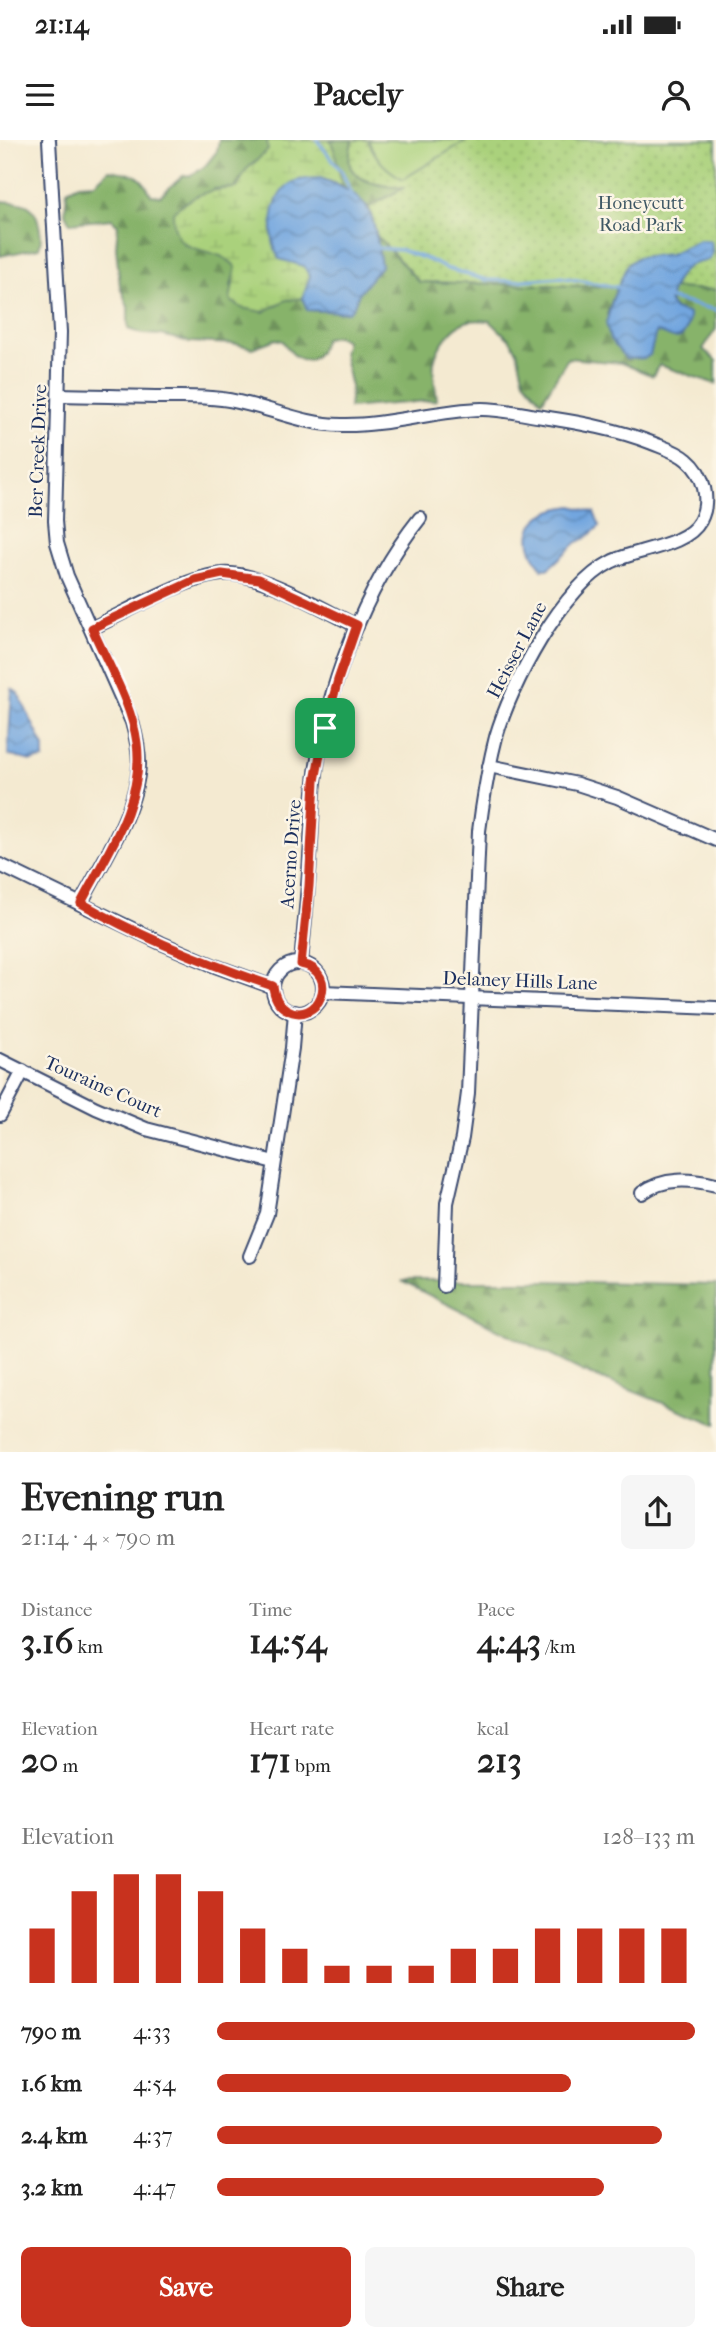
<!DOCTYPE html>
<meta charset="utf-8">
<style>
body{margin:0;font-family:"IM FELL French Canon",serif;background:#f6f6f6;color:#222;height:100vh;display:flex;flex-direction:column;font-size:26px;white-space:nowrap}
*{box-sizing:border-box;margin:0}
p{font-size:23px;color:#767676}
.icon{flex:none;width:38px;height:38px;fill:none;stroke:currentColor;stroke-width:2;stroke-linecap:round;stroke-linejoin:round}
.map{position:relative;height:1312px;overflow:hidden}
.side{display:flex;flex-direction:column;background:#fff;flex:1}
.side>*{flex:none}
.pin{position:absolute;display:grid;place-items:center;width:60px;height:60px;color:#fff;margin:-30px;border-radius:14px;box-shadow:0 4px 10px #0006}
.round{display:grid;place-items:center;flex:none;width:74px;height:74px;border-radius:10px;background:#f6f6f6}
.summary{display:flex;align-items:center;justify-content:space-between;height:119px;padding:0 21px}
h1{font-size:38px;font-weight:700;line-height:52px}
.figures{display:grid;grid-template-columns:repeat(3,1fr);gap:10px;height:119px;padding:7px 21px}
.figures div{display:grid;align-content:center}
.figures b{font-size:35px;font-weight:700}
.figures small{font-size:19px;font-weight:400}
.figures p{font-size:19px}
.chart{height:196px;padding:14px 21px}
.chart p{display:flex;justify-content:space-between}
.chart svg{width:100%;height:126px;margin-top:7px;stroke:#c8321e;stroke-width:6}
.action{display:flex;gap:14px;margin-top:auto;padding:14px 21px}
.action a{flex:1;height:80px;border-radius:10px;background:#c8321e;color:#fff;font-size:28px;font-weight:700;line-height:80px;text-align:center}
.action a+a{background:#f6f6f6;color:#222}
ul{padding:0 21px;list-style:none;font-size:23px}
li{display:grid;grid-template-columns:112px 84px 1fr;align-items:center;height:52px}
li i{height:18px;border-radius:9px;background:#c8321e}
.status{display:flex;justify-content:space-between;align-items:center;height:49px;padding:0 35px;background:#fff;direction:ltr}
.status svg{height:19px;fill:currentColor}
header{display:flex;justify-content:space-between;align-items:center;height:91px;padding:0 21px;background:#fff;font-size:32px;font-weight:700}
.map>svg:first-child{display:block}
.green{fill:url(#green-dots);stroke:#62806c;stroke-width:2}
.forest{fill:url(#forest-firs);stroke:#517164;stroke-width:2}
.wetland{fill:url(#wetland-marsh);stroke:#62806c;stroke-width:2}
.pitch{fill:#aad17b;stroke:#62806c;stroke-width:2}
.water{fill:url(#water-waves);stroke:#466a9e;stroke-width:2}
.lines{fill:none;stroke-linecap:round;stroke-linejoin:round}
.stream{stroke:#72a6df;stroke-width:3.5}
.minor-casing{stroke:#3c4b6f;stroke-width:16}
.minor{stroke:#fff;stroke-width:12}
.route-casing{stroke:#fff;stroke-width:14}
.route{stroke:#c8321e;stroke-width:9}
.labels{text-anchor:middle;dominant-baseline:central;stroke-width:5;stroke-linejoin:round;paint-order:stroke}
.park-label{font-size:19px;fill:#3f5865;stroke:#fcf5e5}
.street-label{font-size:19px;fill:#1b2f5e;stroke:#fcf5e5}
</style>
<div class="status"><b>21:14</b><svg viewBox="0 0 49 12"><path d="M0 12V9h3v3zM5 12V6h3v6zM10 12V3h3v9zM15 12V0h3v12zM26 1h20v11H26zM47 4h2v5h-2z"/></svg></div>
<header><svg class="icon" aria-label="menu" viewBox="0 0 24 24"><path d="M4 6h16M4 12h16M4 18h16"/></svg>Pacely<svg class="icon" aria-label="person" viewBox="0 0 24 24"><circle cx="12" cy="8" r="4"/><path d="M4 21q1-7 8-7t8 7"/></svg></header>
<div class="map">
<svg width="716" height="1312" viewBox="0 0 716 1312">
<defs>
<pattern id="green-dots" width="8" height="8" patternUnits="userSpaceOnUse" patternTransform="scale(1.75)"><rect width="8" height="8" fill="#aad17b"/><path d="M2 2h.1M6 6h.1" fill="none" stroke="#92b46d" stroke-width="1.8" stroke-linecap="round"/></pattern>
<pattern id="forest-firs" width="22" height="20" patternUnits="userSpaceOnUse" patternTransform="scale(1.75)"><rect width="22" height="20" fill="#87b36b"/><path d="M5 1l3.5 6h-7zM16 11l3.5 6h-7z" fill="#6e925b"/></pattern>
<pattern id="wetland-marsh" width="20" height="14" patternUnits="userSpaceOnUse" patternTransform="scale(1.75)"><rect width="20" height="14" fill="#aad17b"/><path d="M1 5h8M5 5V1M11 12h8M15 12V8" fill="none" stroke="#92b46d"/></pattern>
<pattern id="water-waves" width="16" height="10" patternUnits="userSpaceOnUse" patternTransform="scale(1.75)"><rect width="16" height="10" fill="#72a6df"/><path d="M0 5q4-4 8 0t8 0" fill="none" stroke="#5d88b8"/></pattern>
</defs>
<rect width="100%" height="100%" fill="#fcf5e5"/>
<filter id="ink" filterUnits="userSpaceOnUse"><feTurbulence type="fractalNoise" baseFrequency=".0143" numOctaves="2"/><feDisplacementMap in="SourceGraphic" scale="14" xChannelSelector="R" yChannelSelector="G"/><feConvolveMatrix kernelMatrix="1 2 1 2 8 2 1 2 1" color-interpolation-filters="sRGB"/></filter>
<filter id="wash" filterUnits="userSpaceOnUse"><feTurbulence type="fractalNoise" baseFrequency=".00686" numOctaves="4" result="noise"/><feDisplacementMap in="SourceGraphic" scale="28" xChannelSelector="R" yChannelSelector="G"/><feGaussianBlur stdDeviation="1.57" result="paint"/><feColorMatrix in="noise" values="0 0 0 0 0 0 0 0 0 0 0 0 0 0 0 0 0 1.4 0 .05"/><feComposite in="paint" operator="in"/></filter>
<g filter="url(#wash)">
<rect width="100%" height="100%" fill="#f4ead1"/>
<polygon class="green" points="305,0 716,0 716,150 419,142 377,96 369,67 343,46"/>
<g class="forest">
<path d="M219,0H267L269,10L246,30L237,48L214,49L184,104L228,118L236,127L231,146L263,172L286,160L303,158L307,170L344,172L353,168L359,153L381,126L377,96L419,142L617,147L607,174L626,219L645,218L654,194L659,191L666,194L685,172L677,171L671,165L670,155L673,148L716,150V189L703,209L716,221V244L659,225L653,236L621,223L568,218L542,261L524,240L517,211L510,200L490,181C482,180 470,179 463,183C450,189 436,209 434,222C432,234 436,248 437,260L349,268L351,247L343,212L346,201L337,196L325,198C316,227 298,226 283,201L276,199L252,208L237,204L190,202L161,195L143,194L128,189V167L120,146L116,107L118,85L112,79L70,83L65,73L67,50L79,44L95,43L109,30C132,34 141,32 151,55L160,56L183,36L192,35L205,26L217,11Z"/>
<path d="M330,0H352C351,8 347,21 351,28C359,44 388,46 403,48L369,67C361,61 348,53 342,44C334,31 339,16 330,0Z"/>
<path d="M0,61C21,63 35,61 39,85C41,94 42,99 39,108L0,116Z"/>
<polygon points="401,1141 543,1141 716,1145 716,1284 582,1231"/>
</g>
<path class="wetland" d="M267,0H330C338,15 337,30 343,46L320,38L304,126L310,137L303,158L286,160L263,172L242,168L230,160L236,127C211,100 173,123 173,72C194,54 209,49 237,48L246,30L268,10Z"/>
<path class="pitch" d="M368,0H467L403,39C385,29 376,19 368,0Z"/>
<g class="water">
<path d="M320,38C376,58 372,74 381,126L359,153L353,168L348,172L307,170L303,158L310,136L304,126L279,119C268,97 268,56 293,42C300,38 312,39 320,38Z"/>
<path d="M699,100L711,101C716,128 702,118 689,126C679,132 671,149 669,161L673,169L689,174C689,183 686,199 674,198C668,197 662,192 656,192L650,215L645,218L626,219L610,199L606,183L613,158L627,125L638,117L670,114Z"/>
<path d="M572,366L594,372L600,386L586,398L577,402L548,429H542C516,393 532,371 572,366Z"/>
<polygon points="12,549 18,553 44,607 44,619 31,621 8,615"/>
</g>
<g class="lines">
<g class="stream">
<polyline points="317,0 342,32 353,57"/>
<polyline points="376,105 378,108 401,110 429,120 445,128 487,140 513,141 560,137 622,148"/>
<polyline points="667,158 716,170"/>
</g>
</g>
</g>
<g filter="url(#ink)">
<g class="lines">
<defs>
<g id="minor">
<path d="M49,0L60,192L55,381L57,403L67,436L132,582C136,596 139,610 139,624C137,671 102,722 81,763"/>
<path d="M59,255C93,256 127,256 160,257C181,257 202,256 222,259C263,264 301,285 342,285C389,286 435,270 482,269C502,269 523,274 543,277C581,283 616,289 652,303C664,308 677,311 687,320C704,334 711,360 700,381C686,407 636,409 611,422C561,448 511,545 496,597C488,628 483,660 479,691L468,953L462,998L447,1063L444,1146"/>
<path d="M92,488C125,473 188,436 222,434C259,431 322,469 357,486"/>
<polyline points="489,626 577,644 617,657 716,700"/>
<polyline points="0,725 161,803 215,826 273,847"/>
<path d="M301,823C304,788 308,753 310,717C312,692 312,667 315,642C324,553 364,448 420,378"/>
<circle cx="298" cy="848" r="25"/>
<polyline points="323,852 716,868"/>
<polyline points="0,920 96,968 146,989 274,1022"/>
<polyline points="0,975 23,931"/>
<path d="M642,1053C664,1037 690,1039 716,1045"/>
<polyline points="250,1116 267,1074 292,908 295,872"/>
</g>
</defs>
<use href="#minor" class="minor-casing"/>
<use href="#minor" class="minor"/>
</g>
</g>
<g class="lines" filter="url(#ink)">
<defs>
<path id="route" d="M222,434L259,439L357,485L338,540L325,588L315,641L309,746L301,824C342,832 318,888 286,869C277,864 274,856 273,846C207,824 142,798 81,763C106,715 145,661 137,603C132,564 108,525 92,488L195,440Z"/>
</defs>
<use href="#route" class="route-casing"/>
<use href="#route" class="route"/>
</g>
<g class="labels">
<g class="park-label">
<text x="641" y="63">Honeycutt<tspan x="641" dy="22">Road Park</tspan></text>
</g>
<g class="street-label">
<text transform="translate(38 311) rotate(-88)">Ber Creek Drive</text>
<text transform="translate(517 510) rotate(-62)">Heisser Lane</text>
<text transform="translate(291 714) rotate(-86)">Acerno Drive</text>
<text transform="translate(520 841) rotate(2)">Delaney Hills Lane</text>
<text transform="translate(103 947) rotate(24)">Touraine Court</text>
</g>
</g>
</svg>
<div class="pin" style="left:325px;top:588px;background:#1e9e55"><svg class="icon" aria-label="arrive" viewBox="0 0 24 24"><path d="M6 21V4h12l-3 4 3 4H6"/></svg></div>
</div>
<section class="side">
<div class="summary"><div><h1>Evening run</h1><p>21:14 · 4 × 790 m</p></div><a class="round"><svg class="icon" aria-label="share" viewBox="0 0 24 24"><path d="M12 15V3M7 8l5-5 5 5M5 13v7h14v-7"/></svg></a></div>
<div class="figures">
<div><p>Distance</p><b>3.16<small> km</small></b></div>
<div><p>Time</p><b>14:54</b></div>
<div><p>Pace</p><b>4:43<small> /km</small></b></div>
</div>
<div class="figures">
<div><p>Elevation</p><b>20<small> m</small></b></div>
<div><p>Heart rate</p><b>171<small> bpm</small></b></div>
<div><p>kcal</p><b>213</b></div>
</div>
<div class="chart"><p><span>Elevation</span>128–133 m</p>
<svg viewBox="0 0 160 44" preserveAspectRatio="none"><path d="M5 44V25M15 44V12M25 44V6M35 44V6M45 44V12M55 44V25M65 44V32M75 44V38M85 44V38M95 44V38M105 44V32M115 44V32M125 44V25M135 44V25M145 44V25M155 44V25"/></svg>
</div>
<ul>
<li><b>790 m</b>4:33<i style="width:100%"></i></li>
<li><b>1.6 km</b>4:54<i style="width:74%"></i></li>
<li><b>2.4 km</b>4:37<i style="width:93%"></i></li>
<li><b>3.2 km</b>4:47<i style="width:81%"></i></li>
</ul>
<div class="action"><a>Save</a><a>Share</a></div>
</section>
